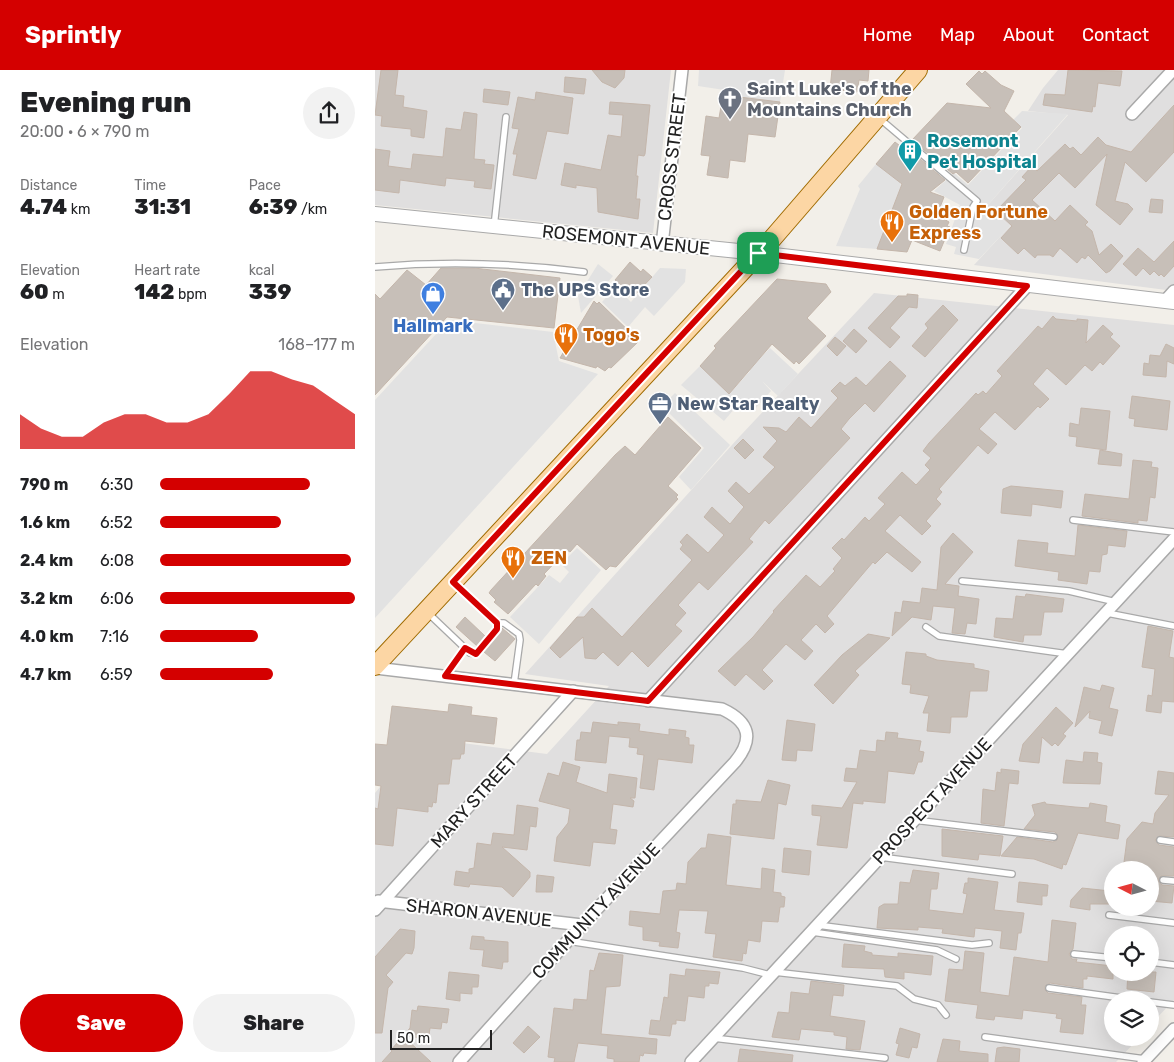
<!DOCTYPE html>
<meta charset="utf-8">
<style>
body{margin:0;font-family:Rubik,sans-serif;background:#f2f2f2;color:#202124;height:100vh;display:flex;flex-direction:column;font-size:19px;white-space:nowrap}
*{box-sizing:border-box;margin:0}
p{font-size:16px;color:#757577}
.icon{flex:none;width:28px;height:28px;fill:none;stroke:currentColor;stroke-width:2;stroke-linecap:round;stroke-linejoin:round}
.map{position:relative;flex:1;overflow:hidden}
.drawer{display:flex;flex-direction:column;background:#fff;width:375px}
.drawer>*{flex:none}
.needle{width:32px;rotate:276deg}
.buttons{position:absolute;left:729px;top:791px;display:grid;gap:10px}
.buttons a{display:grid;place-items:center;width:55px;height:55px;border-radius:50%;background:#fff;box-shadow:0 5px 20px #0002;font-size:25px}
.scale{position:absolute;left:15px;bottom:12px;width:102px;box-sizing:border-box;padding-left:5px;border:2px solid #222;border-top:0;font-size:14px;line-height:18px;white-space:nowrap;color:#222;-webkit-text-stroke:4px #fff;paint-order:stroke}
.pin{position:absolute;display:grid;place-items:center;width:42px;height:42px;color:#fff;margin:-21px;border-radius:10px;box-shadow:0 2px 8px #0006}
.round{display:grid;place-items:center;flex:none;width:52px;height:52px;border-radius:26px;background:#f2f2f2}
.summary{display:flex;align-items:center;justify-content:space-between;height:85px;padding:0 20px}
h1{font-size:28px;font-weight:800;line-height:38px}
.stats{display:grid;grid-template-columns:repeat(3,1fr);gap:8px;height:85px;padding:5px 20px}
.stats div{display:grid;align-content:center}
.stats b{font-size:21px;font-weight:800}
.stats small{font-size:14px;font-weight:400}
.stats p{font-size:14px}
.chart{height:140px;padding:10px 20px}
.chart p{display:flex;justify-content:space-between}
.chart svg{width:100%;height:90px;margin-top:5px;fill:#d40000;opacity:.7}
.cta{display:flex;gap:10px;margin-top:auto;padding:10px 20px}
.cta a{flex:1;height:58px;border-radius:30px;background:#d40000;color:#fff;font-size:20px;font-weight:800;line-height:58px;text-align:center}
.cta a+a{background:#f2f2f2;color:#202124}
ul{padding:0 20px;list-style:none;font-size:16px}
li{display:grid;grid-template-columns:80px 60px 1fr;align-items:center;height:38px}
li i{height:12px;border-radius:6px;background:#d40000}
header{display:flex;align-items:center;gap:30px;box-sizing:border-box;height:70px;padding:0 25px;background:#d40000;color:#fff}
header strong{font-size:24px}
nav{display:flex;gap:28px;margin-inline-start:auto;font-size:18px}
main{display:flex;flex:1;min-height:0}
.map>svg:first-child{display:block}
.residential{fill:#e0dfdf;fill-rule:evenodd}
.parking{fill:#e2e2e2}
.building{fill:#c7bfb8;stroke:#c4b6ab}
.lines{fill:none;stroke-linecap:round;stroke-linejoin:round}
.service-casing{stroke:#a9a9a9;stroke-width:8}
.minor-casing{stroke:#a9a9a9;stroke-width:14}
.tertiary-casing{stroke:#a9a9a9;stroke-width:16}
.primary-casing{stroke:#a06b00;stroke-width:20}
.service{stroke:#fff;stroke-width:5.5}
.minor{stroke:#fff;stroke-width:11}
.tertiary{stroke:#fff;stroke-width:14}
.primary{stroke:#fcd6a4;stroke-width:18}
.route-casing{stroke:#fff;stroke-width:10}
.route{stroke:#d40000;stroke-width:6}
.labels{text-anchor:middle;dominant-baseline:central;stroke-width:4;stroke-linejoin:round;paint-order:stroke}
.worship-label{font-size:18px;font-weight:bold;fill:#5b616d;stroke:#fff;text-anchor:start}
.culture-label{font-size:18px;font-weight:bold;fill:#0d838f;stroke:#fff;text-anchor:start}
.street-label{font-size:18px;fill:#222;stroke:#fff}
.food-label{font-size:18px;font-weight:bold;fill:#c56008;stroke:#fff;text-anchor:start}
.service-label{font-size:18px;font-weight:bold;fill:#4e5e75;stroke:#fff;text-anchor:start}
.shop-label{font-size:18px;font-weight:bold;fill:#366cbe;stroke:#fff}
</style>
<header>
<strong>Sprintly</strong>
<nav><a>Home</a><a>Map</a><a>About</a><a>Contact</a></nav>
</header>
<main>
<section class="drawer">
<div class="summary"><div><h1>Evening run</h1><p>20:00 · 6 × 790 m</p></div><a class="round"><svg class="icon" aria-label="share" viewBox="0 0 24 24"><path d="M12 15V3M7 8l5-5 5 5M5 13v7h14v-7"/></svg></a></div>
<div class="stats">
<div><p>Distance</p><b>4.74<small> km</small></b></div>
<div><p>Time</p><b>31:31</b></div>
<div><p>Pace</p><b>6:39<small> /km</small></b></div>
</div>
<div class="stats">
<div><p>Elevation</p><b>60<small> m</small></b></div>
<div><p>Heart rate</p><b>142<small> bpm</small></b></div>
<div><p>kcal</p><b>339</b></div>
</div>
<div class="chart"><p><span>Elevation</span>168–177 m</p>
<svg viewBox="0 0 160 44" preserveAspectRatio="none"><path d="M0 44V27L10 34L20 38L30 38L40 31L50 27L60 27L70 31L80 31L90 27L100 17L110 6L120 6L130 10L140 13L150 20L160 27V44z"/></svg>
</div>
<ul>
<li><b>790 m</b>6:30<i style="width:77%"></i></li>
<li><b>1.6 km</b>6:52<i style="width:62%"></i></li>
<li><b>2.4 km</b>6:08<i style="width:98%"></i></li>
<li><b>3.2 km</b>6:06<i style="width:100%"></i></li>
<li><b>4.0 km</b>7:16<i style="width:50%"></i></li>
<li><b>4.7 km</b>6:59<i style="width:58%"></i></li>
</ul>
<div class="cta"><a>Save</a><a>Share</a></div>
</section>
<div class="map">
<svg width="799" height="992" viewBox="0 0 799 992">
<rect width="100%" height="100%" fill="#f2efe9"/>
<g class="residential">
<polygon points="0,0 296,0 278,163 0,135"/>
<polygon points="683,0 799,0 799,221 599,195 635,156 612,136 693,45 653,41 668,18"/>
<path d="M499,223L799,255V930L775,955V930H738V968H764L741,992H0V723L23,695L42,667L172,684L234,616L150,604L366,365ZM738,800H775V838H738ZM738,865H775V902H738Z"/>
</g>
<g class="parking">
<polygon points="324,0 410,0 405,32 356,26 356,21 323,16"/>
<polygon points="647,41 693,44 612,136 635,156 604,189 579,184 581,177 571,174 585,135 559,121 579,103 593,115 647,58 638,50"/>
<polygon points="501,94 525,112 526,116 502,179 461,176 485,119 483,116"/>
<polygon points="223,194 238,206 206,243 203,226"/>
<polygon points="285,198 311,199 310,212 279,246 270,237 253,257 227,232 241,217 256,232"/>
<polygon points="74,250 178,262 184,291 223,304 0,548 0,330"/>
<polygon points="395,278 423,304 403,326 387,311 396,321 380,339 366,331 349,351 306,315 325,296 355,323 375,301 374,299"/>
<polygon points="300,323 355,375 316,420 304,407 329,378 287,336"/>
<polygon points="202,478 226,500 164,574 135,547 174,505 185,513 194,502 186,494"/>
</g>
<g class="building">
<polygon points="6,0 23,0 20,25 29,26 28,37 52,41 49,68 36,66 36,59 6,56 7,46 0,45"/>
<polygon points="217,0 250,0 249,8 240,18 227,12"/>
<polygon points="457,0 494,0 493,11 484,10 482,22 455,19"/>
<polygon points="693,0 747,1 745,16 723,13 720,37 718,36 717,42 668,35 670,24 690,25"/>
<polygon points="604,1 607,4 610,1 626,15 639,21 629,41 646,57 593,113 581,102 578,104 537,70 572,33 616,38 591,14"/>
<polygon points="190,7 211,9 209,24 189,22"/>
<polygon points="109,19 135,22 133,35 108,32"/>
<polygon points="161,22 198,28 193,64 172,61 161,109 138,105 142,84 138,84 144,59 137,58 143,27 160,30"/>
<polygon points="348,25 405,32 400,67 373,64 370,92 355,90 353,108 332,105 335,86 326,85 331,46 344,48"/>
<polygon points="235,32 275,35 270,84 269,86 263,85 261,106 263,106 261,129 265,129 263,149 223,142 222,118 201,115 201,118 186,115 190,93 226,100 233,65 246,67 248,45 234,44"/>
<polygon points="799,35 799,82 771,112 750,92 740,131 753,134 758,139 745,155 721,135 732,84 700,118 684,103 657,130 680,151 695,135 713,152 710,155 717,161 724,185 736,174 748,186 735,201 731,203 713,185 710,189 707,187 702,193 685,178 678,187 675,185 662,185 660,188 649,178 643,184 626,168 637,156 621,141 651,110 647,107 657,96 662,101 690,74 695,79 698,77 706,85 723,67 731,75 756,82"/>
<polygon points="89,42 102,44 99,89 110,90 109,94 119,95 116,119 99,117 100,111 71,108 70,116 25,110 24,123 0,120 0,79 15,81 13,96 36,99 38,84 68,87 71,58 86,60"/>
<polygon points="520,72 529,79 531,77 570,110 555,122 569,127 562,145 574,152 572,156 575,157 565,181 537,170 532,182 502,179 527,114 501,94"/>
<polygon points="776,129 788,130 787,143 774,142"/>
<polygon points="799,171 799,196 789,207 786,204 784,206 779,201 775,205 768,198 761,206 748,194 763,178 779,192"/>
<polygon points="255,192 266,202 268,199 277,207 259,226 256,224 254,227 241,217 243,212 240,210"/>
<polygon points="66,198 99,198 185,208 179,258 72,247 0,325 0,224 5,229 32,200 51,215"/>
<polygon points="402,209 451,214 456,222 432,248 451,266 424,294 421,291 419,294 397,274 354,324 325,296 341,278 339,276"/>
<polygon points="532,224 543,225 542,238 534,237 515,258 525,267 515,278 493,258 523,226 532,226"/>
<polygon points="219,231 222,234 224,232 264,271 236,298 234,297 230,301 222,296 221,298 185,288"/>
<polygon points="568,235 583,250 550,287 537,276 553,258 550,254"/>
<polygon points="678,246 681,249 702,251 702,249 713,250 711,273 728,255 738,264 735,267 745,276 728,295 725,292 717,301 710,295 691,315 672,298 658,314 674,329 665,338 663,336 640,360 620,342 604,359 622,374 613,384 603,375 564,419 567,422 561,429 566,434 551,451 556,456 547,465 525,445 510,461 546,492 537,502 512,482 500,494 498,492 452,546 459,554 450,563 441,554 426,570 438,581 430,590 411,574 387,600 398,611 389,620 371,604 360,616 343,601 378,567 399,542 398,541 431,505 445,517 460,501 458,499 467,488 457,478 467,468 469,470 490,447 494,451 510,434 503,428 527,402 541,415 555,400 550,395 556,388 548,381 554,373 601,323 603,325 608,321 611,324 627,306 622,301 663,256 667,259"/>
<polygon points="479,259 492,271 481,283 468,271"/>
<polygon points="460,267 471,276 462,286 452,276"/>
<polygon points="791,274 799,278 799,294 792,291 791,307 768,305 769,293 774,294 775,285 785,286"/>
<polygon points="515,291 531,306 499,342 490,333 474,349 466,359 475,368 394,454 390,450 374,469 378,472 333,520 324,512 303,535 311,543 300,555 307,561 273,597 257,581 243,596 228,582 221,589 210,588 208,567 185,588 175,578 202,547 209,547 217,538 247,567 317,490 305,479 308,475 305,472 312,464 333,483 349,465 329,447 337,437 355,454 369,437 353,421 361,412 374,424 400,397 388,387 402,371 388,357 404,358 411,362 424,347 436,358 463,328 456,321 465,312 470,316 481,307 491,316"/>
<polygon points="757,326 795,331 792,360 759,356 760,349 754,348"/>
<polygon points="706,338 735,341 731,380 701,376 702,367 694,366 695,353 704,355"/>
<polygon points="293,347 326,378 293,416 303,425 301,427 303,429 241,497 235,496 231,500 202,474 195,482 192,480 169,504 171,506 163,516 161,514 133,544 119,532 121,530 114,523 116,520 240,385 250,376 260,385"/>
<polygon points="368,369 379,380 370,389 359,378"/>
<polygon points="725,380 747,384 746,396 723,394"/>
<polygon points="758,390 777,392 776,397 783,398 780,428 775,427 772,451 763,450 763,453 707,446 710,424 754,429"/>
<polygon points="636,416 688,421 686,438 657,434 656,446 626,443 628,419"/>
<polygon points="703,455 752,461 750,477 733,475 732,484 727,485 725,502 714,501 712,514 683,510 684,502 640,496 643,470 673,473 672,483 700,486"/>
<polygon points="578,463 598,482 570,514 584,516 583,526 604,529 601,554 592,553 590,564 577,563 580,538 558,536 556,550 537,547 517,566 520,542 526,543 528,531 545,533 547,518 562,520 566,477"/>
<polygon points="651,524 689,529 687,542 669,542 666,565 649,565 648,572 619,567 621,548 638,549 641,526 650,527"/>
<polygon points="90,547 110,566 102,576 81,557"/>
<polygon points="773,556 798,561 794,587 799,588 799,632 787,631 786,643 771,641 773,625 777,626 780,599 767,597"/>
<polygon points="127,558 140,569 120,591 109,582"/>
<polygon points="493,564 515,568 480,601 484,605 458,634 439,615 467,585"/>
<polygon points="531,582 551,584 551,586 562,590 599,594 599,598 614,601 612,621 595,621 592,647 576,647 575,663 552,661 554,643 548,643 554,626 535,623 536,615 527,614"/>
<polygon points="727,615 739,618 734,638 743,640 737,666 724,663 727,651 714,648 715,641 700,657 709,617 725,621"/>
<polygon points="74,634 97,637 96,645 122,648 119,674 90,671 89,684 86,684 85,689 77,689 74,714 63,714 61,733 58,732 57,737 53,736 53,742 22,738 18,776 0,774 0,738 3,739 6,716 0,715 0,674 12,675 17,636 73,642"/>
<polygon points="681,637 698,653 688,664 691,666 683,676 680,673 677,676 667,667 664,693 644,691 648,674"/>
<polygon points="412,650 440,654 437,681 422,680 421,691 407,690"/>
<polygon points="218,652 243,655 243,652 265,654 264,661 294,665 294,659 311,661 310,667 314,668 314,675 319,675 317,693 283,689 279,720 265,718 269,685 262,684 263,678 254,677 255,668 234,666 231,693 200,690 202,670 205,670 206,662 216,663"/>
<polygon points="511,662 523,663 522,668 546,671 544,681 549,682 547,692 543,692 539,704 513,701 510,733 488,731 488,734 478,733 472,778 442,775 446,746 437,745 437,735 467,738 482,712 469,711 471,698 482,699 485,680 501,682 502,670 510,671"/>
<polygon points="709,682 723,683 722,692 727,693 725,714 688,713 691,690 708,692"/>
<polygon points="188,692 205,697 201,712 232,723 234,704 262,708 260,728 255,728 259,731 258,737 238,734 235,759 242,760 240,774 218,772 215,796 179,791 182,767 193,753 195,739 164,731 173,703 184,706"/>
<polygon points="626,699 644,701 643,714 634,713 629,756 606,753 608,719 620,721 622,702 626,703"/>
<polygon points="783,701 799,703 799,767 784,766 780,770 784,775 799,777 799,806 786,806 783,810 787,815 799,816 797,833 775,831 775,800 748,800 752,769 767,752 778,754 780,743 794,725 780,724"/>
<polygon points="393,710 415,715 411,735 403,733 399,769 355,764 358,734 361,734 361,730 386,732"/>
<polygon points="670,732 671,734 700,737 714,738 715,733 732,736 730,752 745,755 743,769 703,763 691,795 688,794 687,799 659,789 626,786 642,767 678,772 682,770 683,766 680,762 649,759 660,745 657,735"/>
<polygon points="142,735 163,738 161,757 155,756 152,780 127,777 155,802 155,807 138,827 127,817 95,814 94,817 79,815 81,801 94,803 94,799 99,798 102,773 116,775 118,763 139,765"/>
<polygon points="567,759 628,766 625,786 604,784 603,790 567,786"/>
<polygon points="333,764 356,767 351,815 386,819 387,798 400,800 398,822 406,823 406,826 410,827 409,837 405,837 403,852 387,851 385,872 373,870 371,884 368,883 367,891 338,887 341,864 330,863 333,841 304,840 301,862 305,863 303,878 284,876 285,872 268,870 268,857 254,855 255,841 285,844 288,821 301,820 302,813 311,814 313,792 326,778 331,778"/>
<polygon points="409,778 436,781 434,805 407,802"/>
<polygon points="538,800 564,803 562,819 556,819 554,840 588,844 592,824 588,823 590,813 593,813 593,808 623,812 619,840 649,843 646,863 643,863 641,880 625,878 627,861 600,858 599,867 567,863 568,859 543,857 543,860 502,858 504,837 509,834 523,834 525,812 535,813"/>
<polygon points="162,805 179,807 177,822 161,822"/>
<polygon points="644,812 673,815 672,826 667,826 667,835 642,832"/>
<polygon points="707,818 735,821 734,834 715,834 715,840 695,837 696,830"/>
<polygon points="677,850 701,853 698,879 694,884 697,889 702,889 701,892 738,896 738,909 712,906 712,909 708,909 708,918 675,913 670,916 670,920 673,923 707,927 706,935 711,935 708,964 685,962 687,949 681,948 682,944 648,940 647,949 620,946 619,950 601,948 603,935 570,931 574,899 588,900 590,881 609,883 605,922 634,926 639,887 673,892"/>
<polygon points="25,859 40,861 39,878 37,884 31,883 11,905 18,912 13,918 7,963 0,963 0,887"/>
<polygon points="97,866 109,867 109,870 133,872 133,892 128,892 127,899 107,896 109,880 95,879"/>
<polygon points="469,874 490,876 489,881 497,883 497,885 523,887 523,883 558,886 556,905 529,902 529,909 510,907 509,899 467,897"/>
<polygon points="224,883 248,885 245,916 231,917 226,964 282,969 281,984 269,983 268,986 265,985 264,992 239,992 239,989 232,988 233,976 203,973 199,992 179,992 180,988 173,987 179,938 198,940 199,929 212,930 215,900 219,901"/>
<polygon points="311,899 345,902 343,914 334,913 334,916 330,916 329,928 313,926 310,951 301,950 301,954 297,954 295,966 274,964 276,950 285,951 289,927 293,928 295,904 310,906"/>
<polygon points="74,902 104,905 103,917 97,917 97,924 85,923 85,931 71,929"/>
<polygon points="753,902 781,902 779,922 752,919"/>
<polygon points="436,911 469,915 468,926 458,925 455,946 490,951 485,980 471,979 472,967 459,965 459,962 426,959 424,970 397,967 403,942 414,943 416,922 434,924"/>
<polygon points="43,936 74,939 72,953 67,952 66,959 55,958 54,965 50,964 49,968 28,966 56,992 7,992 17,981 16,980 35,958 37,940 42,941"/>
<polygon points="153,956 165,967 149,983 138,973"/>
<polygon points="525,958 545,964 542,978 537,977 534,988 521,985 524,974 521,973"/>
<polygon points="568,969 585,971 584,981 613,984 613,992 562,992"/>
<polygon points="629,977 645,979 644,992 620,992 622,978"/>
<polygon points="365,979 418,985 417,992 363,992"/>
</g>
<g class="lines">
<defs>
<g id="service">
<polyline points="504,48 602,131 598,137 589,180"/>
<polyline points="119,157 131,47"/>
<path d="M0,197C70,191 140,193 209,202"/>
<polyline points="698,450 799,462"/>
<polyline points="587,511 694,521 741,532"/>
<polyline points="53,543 95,583 101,584 122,559 121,553 79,513"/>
<polyline points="732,543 799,556"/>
<polyline points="121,553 129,553 144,564 145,570 139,614"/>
<polyline points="551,557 564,566 693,584"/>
<polyline points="70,606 90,578"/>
<polyline points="539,750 679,767"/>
<polyline points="785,770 799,772"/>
<polyline points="505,787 637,804"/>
<polyline points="788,810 799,811"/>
<polyline points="734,845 799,853"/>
<polyline points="442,855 597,875 614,873"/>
<polyline points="437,862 562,880 581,889"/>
<polyline points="193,871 368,898 395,905"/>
<polyline points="699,884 738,888"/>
<polyline points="775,892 799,895"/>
<polyline points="399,902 522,916 539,929 563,935 571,945"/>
<polyline points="674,918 761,930"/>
<polyline points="775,932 799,935"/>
<polyline points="610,967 770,989"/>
<polyline points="338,968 510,988"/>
</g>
<g id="minor">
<polyline points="757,44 798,0"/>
<polyline points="287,175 307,0"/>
<polyline points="790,231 799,221"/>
<path d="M0,598L347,639C375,652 379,669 360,692L207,855L84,992"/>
<polyline points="273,631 652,216"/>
<polyline points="3,831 207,855"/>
<polyline points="0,840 198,621"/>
<polyline points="316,992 799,469"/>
<polyline points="768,992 799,959"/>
</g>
<polyline id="tertiary" points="0,144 383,183 799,232"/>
<polyline id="primary" points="0,596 397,169 543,0"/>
</defs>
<use href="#service" class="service-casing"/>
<use href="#minor" class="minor-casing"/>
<use href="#tertiary" class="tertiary-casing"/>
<use href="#primary" class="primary-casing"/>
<use href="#service" class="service"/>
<use href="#minor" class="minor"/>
<use href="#tertiary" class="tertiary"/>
<use href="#primary" class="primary"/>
</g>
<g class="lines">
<defs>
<polygon id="route" points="383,183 652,216 273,631 70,606 90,578 101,584 122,559 122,553 78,512"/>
</defs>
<use href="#route" class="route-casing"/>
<use href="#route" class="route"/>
</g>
<defs>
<symbol id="church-pin" viewBox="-11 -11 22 30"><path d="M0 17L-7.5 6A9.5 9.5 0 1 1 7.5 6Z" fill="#6b7280" stroke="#fff"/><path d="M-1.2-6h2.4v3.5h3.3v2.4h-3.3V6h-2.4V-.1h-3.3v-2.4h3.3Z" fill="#fff"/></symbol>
<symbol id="building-pin" viewBox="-11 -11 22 30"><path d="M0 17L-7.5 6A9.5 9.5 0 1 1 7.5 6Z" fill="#0f9aa8" stroke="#fff"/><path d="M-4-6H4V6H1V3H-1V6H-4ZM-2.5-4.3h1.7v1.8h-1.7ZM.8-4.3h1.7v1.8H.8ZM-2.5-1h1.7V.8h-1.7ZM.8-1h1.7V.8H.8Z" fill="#fff"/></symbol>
<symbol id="restaurant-pin" viewBox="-11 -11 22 30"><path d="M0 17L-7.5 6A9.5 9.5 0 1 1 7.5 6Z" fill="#e8710a" stroke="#fff"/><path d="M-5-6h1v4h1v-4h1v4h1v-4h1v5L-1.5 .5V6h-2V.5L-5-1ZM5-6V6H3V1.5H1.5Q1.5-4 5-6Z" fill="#fff"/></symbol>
<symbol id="civic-pin" viewBox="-11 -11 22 30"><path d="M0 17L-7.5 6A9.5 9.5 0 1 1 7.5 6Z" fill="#5c6f8a" stroke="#fff"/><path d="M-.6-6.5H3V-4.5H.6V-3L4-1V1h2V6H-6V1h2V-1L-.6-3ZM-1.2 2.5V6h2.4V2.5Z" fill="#fff"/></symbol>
<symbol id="shop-pin" viewBox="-11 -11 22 30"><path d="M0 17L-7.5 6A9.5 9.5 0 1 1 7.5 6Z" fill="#3f7fe0" stroke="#fff"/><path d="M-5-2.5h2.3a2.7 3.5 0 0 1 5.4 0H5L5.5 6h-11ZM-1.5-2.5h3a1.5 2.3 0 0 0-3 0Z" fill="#fff"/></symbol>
<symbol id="office-pin" viewBox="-11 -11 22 30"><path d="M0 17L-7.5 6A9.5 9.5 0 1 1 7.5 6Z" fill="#5c6f8a" stroke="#fff"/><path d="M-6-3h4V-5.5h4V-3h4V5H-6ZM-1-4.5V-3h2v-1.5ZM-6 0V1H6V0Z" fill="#fff"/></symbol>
</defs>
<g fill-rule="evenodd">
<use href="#church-pin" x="341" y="15" width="28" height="38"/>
<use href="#building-pin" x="521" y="67" width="28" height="38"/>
<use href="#restaurant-pin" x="503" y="138" width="28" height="38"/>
<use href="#civic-pin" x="114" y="206" width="28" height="38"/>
<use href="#shop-pin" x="44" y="210" width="28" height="38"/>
<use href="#restaurant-pin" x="177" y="251" width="28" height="38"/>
<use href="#office-pin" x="271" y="320" width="28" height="38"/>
<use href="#restaurant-pin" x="124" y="474" width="28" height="38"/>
</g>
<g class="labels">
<g class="worship-label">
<text x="372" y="19">Saint Luke's of the<tspan x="372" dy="21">Mountains Church</tspan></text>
</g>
<g class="culture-label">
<text x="552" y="71">Rosemont<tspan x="552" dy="21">Pet Hospital</tspan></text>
</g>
<g class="street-label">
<text transform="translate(297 87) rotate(-83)">CROSS STREET</text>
<text transform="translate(251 170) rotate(6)">ROSEMONT AVENUE</text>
<text transform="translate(99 731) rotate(-48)">MARY STREET</text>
<text transform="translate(557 731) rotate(-47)">PROSPECT AVENUE</text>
<text transform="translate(221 841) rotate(-47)">COMMUNITY AVENUE</text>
<text transform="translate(104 843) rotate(6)">SHARON AVENUE</text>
</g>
<g class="food-label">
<text x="534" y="142">Golden Fortune<tspan x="534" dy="21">Express</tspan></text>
<text x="208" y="265">Togo's</text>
<text x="156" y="488">ZEN</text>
</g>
<g class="service-label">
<text x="146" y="220">The UPS Store</text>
<text x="302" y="334">New Star Realty</text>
</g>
<g class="shop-label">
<text x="58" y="256">Hallmark</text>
</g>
</g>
</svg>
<div class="buttons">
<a><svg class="needle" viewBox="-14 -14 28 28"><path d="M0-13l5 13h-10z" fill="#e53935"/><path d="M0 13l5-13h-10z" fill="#757577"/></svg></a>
<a><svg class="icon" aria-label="locate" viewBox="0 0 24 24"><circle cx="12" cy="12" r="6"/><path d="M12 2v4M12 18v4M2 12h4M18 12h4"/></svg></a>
<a><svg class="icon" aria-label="layers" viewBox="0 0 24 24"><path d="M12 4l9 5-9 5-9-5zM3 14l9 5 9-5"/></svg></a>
</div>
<div class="scale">50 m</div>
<div class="pin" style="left:383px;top:183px;background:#1e9e55"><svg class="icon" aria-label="arrive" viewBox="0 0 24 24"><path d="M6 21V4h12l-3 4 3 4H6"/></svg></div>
</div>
</main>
